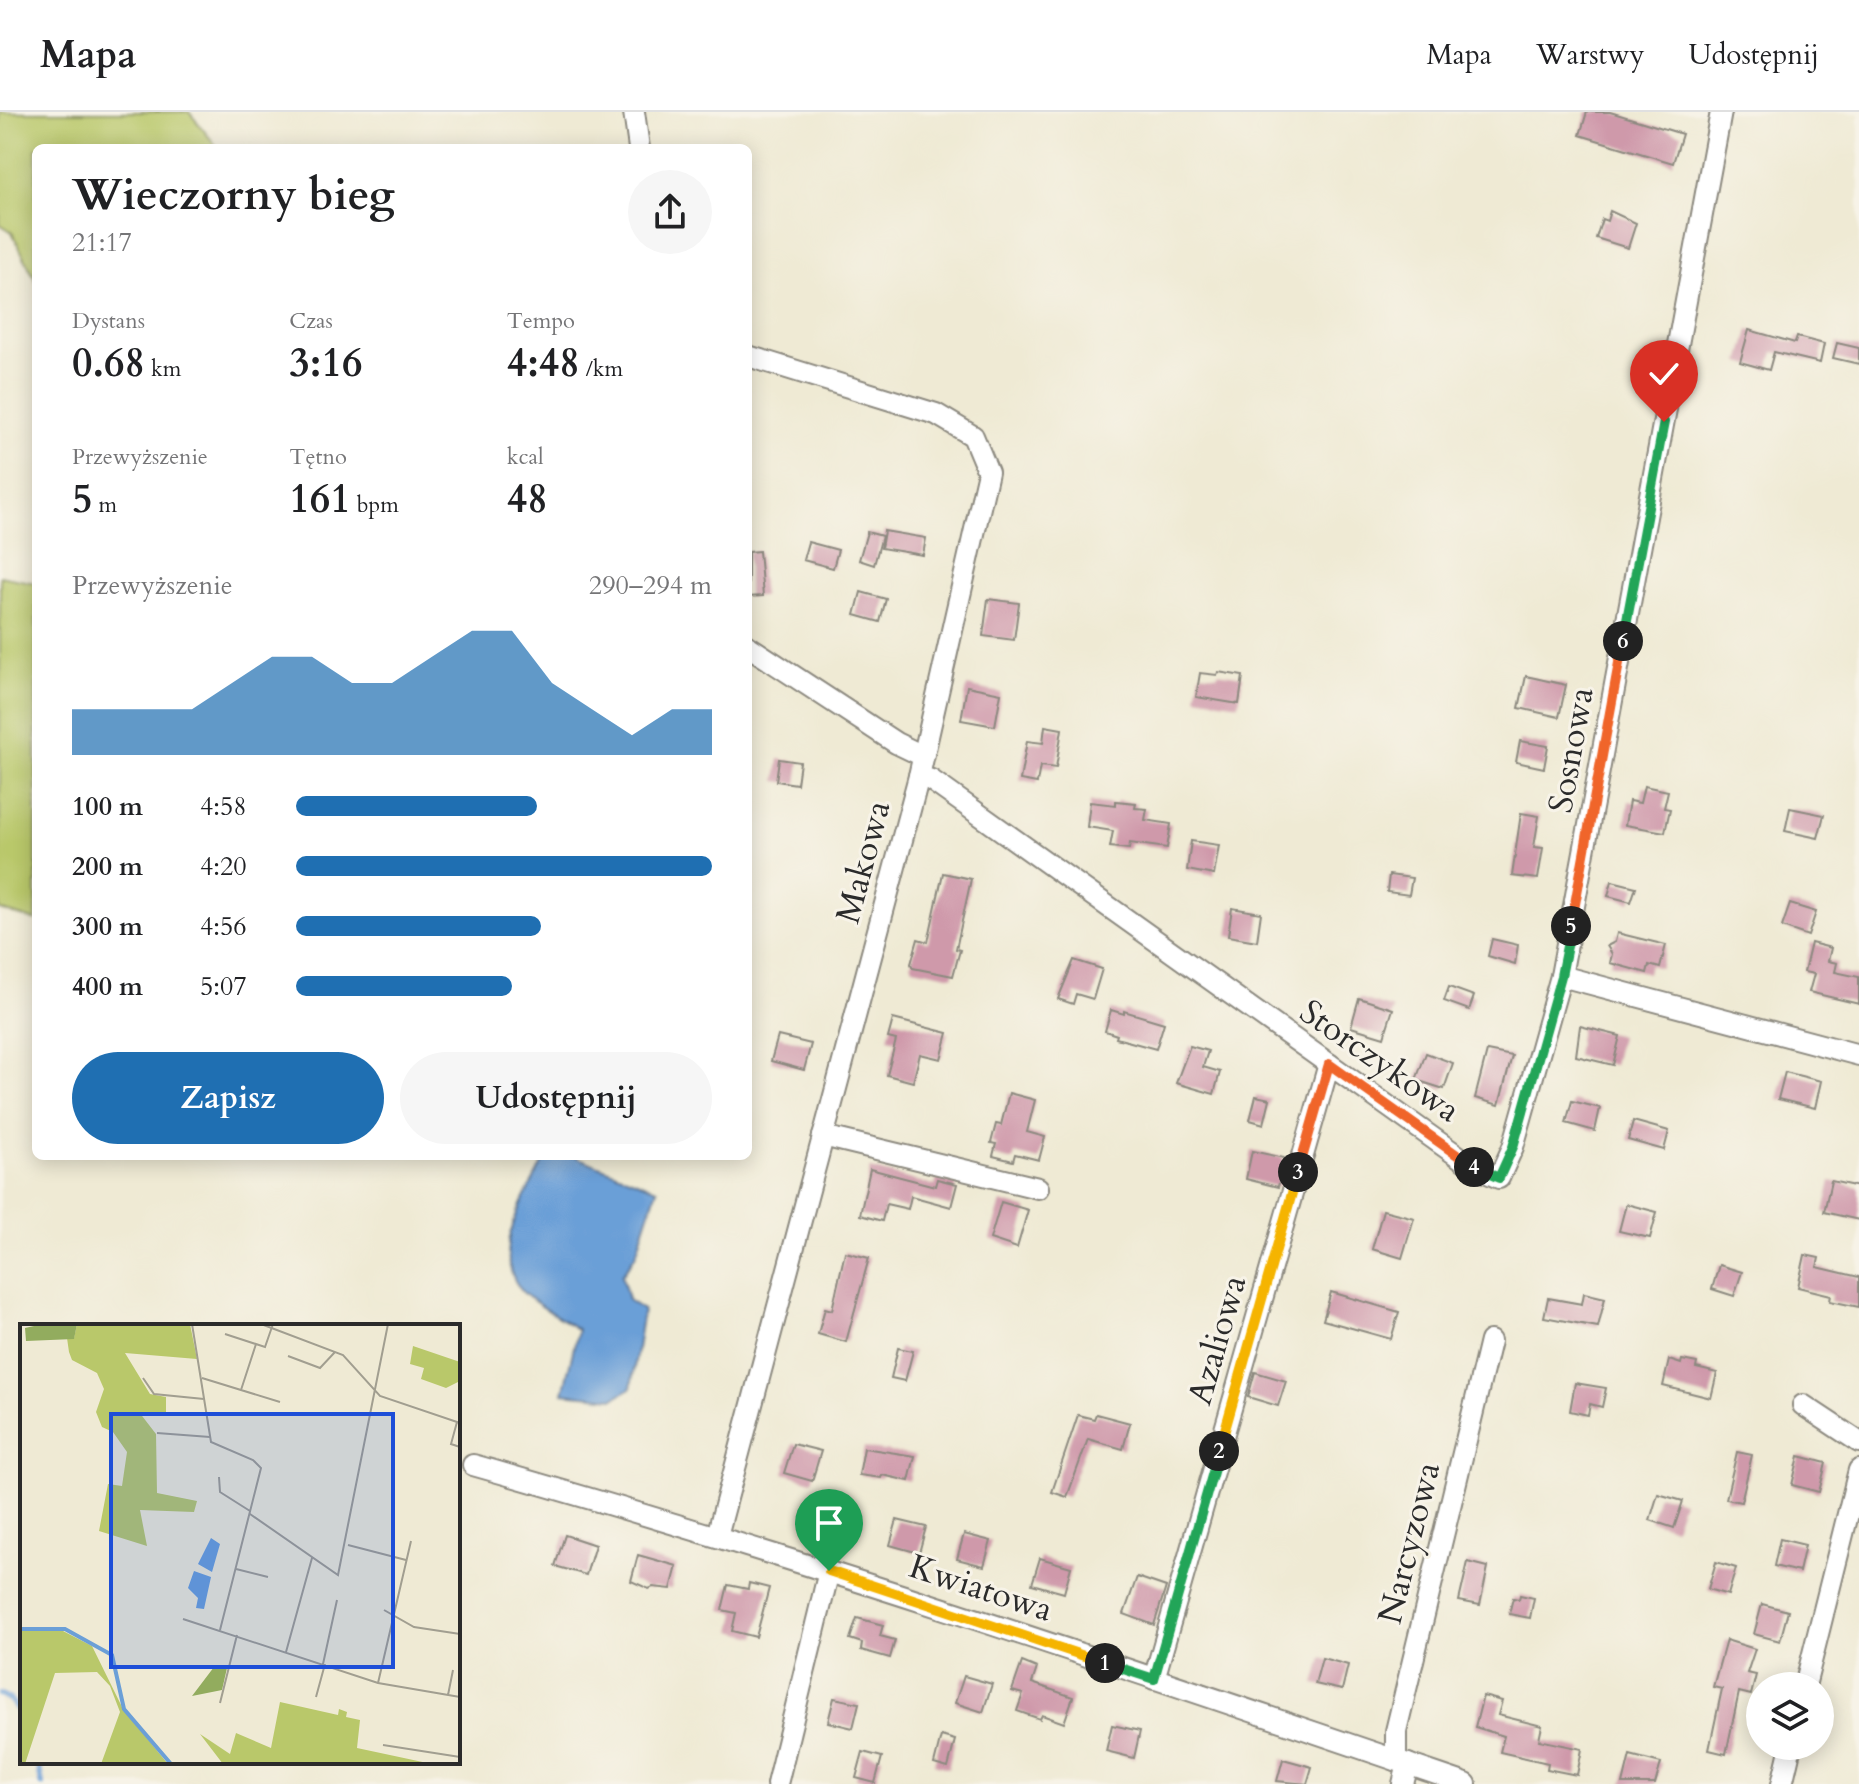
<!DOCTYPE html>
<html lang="pl">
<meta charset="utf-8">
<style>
body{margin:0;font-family:Cardo,serif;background:#f6f6f6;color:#202124;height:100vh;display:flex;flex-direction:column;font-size:30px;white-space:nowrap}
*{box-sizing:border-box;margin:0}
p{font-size:26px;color:#757577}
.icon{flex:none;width:44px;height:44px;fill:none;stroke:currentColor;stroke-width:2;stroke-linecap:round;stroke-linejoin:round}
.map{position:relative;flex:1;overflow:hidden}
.drawer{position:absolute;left:32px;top:32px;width:720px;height:1016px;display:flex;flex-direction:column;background:#fff;border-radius:12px;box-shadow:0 4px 20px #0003}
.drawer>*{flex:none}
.fabs{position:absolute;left:1746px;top:1560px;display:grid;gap:16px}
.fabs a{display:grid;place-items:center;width:88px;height:88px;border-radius:50%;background:#fff;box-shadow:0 4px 20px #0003;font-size:40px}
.pin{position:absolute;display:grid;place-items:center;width:68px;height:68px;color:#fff;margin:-82px -34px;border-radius:50% 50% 50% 0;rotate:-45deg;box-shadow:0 0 8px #0007}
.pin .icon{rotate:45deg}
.km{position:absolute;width:40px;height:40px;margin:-20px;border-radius:50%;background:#222;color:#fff;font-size:22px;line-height:40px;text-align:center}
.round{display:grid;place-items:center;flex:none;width:84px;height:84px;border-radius:42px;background:#f6f6f6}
.headline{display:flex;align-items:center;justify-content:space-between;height:136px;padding:0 40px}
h1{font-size:44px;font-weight:800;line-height:60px}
.stats{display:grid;grid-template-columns:repeat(3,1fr);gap:12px;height:136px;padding:8px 40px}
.stats div{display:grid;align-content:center}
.stats b{font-size:40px;font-weight:800}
.stats small{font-size:22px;font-weight:400}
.stats p{font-size:22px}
.chart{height:224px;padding:16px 40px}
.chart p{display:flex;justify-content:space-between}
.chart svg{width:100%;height:144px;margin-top:8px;fill:#1f6fb2;opacity:.7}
.primary-button{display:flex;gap:16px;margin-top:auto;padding:16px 40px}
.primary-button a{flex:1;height:92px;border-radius:48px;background:#1f6fb2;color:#fff;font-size:32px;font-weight:800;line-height:92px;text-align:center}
.primary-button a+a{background:#f6f6f6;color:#202124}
ul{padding:0 40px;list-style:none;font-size:26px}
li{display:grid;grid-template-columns:128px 96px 1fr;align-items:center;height:60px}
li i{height:20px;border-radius:10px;background:#1f6fb2}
header{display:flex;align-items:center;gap:48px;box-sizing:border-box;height:112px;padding:0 40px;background:#fff;border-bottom:2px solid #e0e0e0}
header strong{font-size:38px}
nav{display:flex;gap:44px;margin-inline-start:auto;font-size:28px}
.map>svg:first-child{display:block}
.green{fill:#b9c86a;stroke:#727a4a;stroke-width:2}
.water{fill:#6b9fd7;stroke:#4b6581;stroke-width:2}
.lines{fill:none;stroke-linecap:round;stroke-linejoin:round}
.stream{stroke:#6b9fd7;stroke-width:6}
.building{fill:#cf99aa}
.minor-casing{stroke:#8d8a80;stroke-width:24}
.minor{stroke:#fff;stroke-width:20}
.split-1-casing{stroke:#fff;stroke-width:16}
.split-2-casing{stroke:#fff;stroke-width:16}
.split-3-casing{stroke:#fff;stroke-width:16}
.split-4-casing{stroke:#fff;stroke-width:16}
.split-5-casing{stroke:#fff;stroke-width:16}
.split-6-casing{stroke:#fff;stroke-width:16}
.split-7-casing{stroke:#fff;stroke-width:16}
.split-1{stroke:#f5b400;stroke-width:10}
.split-2{stroke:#22a559;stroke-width:10}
.split-3{stroke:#f5b400;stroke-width:10}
.split-4{stroke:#f0652b;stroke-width:10}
.split-5{stroke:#22a559;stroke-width:10}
.split-6{stroke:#f0652b;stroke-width:10}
.split-7{stroke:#22a559;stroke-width:10}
.labels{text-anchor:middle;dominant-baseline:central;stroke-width:6;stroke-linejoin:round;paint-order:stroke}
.street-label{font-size:34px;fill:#2b2b2b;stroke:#f7f3e8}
.inset-river{fill:none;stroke:#6b9fd7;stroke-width:4}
.inset-road{fill:none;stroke:#a19e90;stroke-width:2}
.view{fill:#1d4ed8;fill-opacity:0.15;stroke:#1d4ed8;stroke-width:4}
.inset-edge{fill:none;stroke:#2b2b2b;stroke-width:4}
</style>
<header>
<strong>Mapa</strong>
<nav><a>Mapa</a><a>Warstwy</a><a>Udostępnij</a></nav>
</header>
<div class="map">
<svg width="1859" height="1672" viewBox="0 0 1859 1672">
<rect width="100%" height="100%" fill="#f7f3e8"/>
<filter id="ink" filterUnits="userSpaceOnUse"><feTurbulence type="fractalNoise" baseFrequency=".0125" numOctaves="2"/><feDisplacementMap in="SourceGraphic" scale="16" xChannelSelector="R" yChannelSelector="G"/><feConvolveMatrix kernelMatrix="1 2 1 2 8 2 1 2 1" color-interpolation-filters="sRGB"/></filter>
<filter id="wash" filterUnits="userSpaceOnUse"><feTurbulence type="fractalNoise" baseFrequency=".006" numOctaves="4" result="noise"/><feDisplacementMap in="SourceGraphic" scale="32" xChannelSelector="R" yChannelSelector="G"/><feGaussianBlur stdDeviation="1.8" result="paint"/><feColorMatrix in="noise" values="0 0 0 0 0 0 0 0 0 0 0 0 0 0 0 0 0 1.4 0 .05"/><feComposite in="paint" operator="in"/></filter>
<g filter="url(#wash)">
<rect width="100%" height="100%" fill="#efead4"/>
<g class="green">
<polygon points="0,0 189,0 218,36 36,36 36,169 12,120 0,112"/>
<polygon points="0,464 36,471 36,809 0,798"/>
</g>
<path class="water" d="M546,1044H574L657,1077L636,1142L622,1163L628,1188L643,1198L631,1276L614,1286L563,1281L578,1218C564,1207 530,1190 521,1178C488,1137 527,1083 546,1044Z"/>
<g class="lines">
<g class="stream">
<polyline points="0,1582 10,1588 22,1604"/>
<polyline points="38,1650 42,1672"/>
</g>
</g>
<g id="blocks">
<g class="building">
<polygon points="1587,0 1610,0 1682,22 1673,51 1580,23"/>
<polygon points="1610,99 1636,111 1628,136 1596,126 1602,107 1607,109"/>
<polygon points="1749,218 1795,231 1797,225 1824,232 1820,251 1774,240 1769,258 1740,250"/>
<polygon points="1837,231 1859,236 1859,252 1833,246"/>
<polygon points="884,419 926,426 923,443 881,436"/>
<polygon points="867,420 882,424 874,453 859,448"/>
<polygon points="808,430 838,438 833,456 803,448"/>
<polygon points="759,439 763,484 748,485 748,440"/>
<polygon points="861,480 886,487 880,510 855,503"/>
<polygon points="988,487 1019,491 1014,528 983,524"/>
<polygon points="1218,560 1243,564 1239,592 1196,585 1200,561 1217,563"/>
<polygon points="1526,564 1566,573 1559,605 1519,596"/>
<polygon points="967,574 1001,581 995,614 961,608"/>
<polygon points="1045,614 1062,617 1056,656 1040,654 1037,671 1020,668 1027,629 1043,631"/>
<polygon points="1520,629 1548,634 1544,656 1516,650"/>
<polygon points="779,647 800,650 797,672 776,669"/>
<polygon points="1644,674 1668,679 1664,696 1670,697 1665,720 1625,713 1629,689 1640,691"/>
<polygon points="1116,689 1136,691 1135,696 1147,697 1145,708 1171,712 1167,736 1130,731 1129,737 1110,735 1113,719 1087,715 1090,690 1116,693"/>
<polygon points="1790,696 1824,703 1818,726 1785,719"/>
<polygon points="1521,701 1539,704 1534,735 1543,736 1538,767 1512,764"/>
<polygon points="1191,729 1219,733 1214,763 1187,758"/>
<polygon points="943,761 971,767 956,837 960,838 953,864 913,856 911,852 918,827 928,830"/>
<polygon points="1389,763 1412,766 1409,783 1387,780"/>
<polygon points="1612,769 1636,775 1631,790 1608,784"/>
<polygon points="1790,792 1816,800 1808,824 1782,815"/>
<polygon points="1232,796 1261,801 1257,829 1228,824"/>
<polygon points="1617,821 1666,833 1660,856 1649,853 1647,861 1610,851 1612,842 1607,834 1615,830"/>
<polygon points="1492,827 1518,833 1515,852 1488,844"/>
<polygon points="1811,831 1831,836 1828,849 1837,851 1835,860 1859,865 1859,892 1809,880 1814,862 1804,860"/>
<polygon points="1074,848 1102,857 1093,887 1076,882 1073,892 1058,887"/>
<polygon points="1449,875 1474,884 1469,898 1444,889"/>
<polygon points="1359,886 1393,897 1384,925 1351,915"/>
<polygon points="1111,898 1124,902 1124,899 1164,911 1156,937 1116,926 1117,923 1105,919"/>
<polygon points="893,907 948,921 941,947 920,942 913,970 887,963 896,928 888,926"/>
<polygon points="1580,914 1620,924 1613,953 1576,944"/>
<polygon points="778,924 811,932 804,958 771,949"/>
<polygon points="1190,934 1208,939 1203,955 1220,960 1214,982 1176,971"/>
<polygon points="1487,939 1512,944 1499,993 1475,986"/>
<polygon points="1426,941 1453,951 1444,977 1416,968"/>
<polygon points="1785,960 1821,969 1815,996 1778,987"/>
<polygon points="1009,981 1035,988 1027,1020 1045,1025 1039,1048 1015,1042 1013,1049 993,1044 996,1032 991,1031 996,1012 1001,1013"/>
<polygon points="1256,984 1270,987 1264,1012 1250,1008"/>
<polygon points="1572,989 1600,996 1595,1019 1566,1011"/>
<polygon points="1633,1009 1669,1019 1664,1038 1628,1028"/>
<polygon points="1252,1039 1284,1046 1278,1075 1246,1067"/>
<polygon points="870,1057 935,1074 937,1067 957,1072 951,1095 911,1084 908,1097 886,1092 882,1109 860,1103"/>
<polygon points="1831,1069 1859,1075 1859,1108 1824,1100"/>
<polygon points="1001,1090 1028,1098 1017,1136 990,1127"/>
<polygon points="1626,1092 1657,1100 1650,1126 1619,1119"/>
<polygon points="1383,1098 1414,1106 1402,1146 1372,1137"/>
<polygon points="845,1140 869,1146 846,1230 818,1222 825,1196 832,1198"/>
<polygon points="1805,1143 1819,1146 1817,1155 1859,1165 1859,1195 1830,1189 1831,1183 1798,1175"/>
<polygon points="1719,1153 1742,1160 1734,1184 1712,1177"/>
<polygon points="1331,1180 1399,1200 1391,1227 1323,1208"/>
<polygon points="1584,1181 1605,1186 1598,1215 1544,1205 1548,1186 1582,1192"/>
<polygon points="898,1236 913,1239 905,1269 891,1266"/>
<polygon points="1669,1248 1681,1252 1682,1248 1697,1251 1696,1256 1717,1261 1711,1286 1663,1274"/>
<polygon points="1255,1260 1286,1269 1278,1294 1248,1285"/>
<polygon points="1575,1271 1606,1276 1602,1295 1590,1292 1588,1303 1570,1299"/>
<polygon points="1096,1302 1130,1311 1123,1337 1088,1327 1067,1385 1052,1380 1078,1303 1094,1307"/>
<polygon points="793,1332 821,1339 812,1369 784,1361"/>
<polygon points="864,1336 915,1344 909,1369 882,1363 881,1366 859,1363"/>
<polygon points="1737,1340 1752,1343 1741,1390 1726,1387"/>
<polygon points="1799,1344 1826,1351 1819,1380 1792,1373"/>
<polygon points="1658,1382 1683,1389 1674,1416 1650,1408"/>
<polygon points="834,1395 859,1401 854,1423 828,1417"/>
<polygon points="897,1408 926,1415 919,1441 890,1433"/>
<polygon points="964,1422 991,1429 984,1454 957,1447"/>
<polygon points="565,1423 595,1433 586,1463 555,1454"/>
<polygon points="1780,1427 1805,1433 1799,1460 1774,1454"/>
<polygon points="638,1443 677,1454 671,1477 653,1475 649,1477 631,1469"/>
<polygon points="1040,1446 1071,1455 1064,1481 1032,1472"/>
<polygon points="1468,1450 1488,1455 1480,1493 1459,1489"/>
<polygon points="1716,1450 1736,1456 1728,1483 1708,1477"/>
<polygon points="1137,1465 1166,1475 1154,1513 1124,1502"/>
<polygon points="749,1471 769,1476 756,1525 732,1519 736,1501 722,1498 728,1473 748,1477"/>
<polygon points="1520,1483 1534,1486 1530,1506 1509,1502 1513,1486 1519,1487"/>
<polygon points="1762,1492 1788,1499 1780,1529 1754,1522"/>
<polygon points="857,1506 883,1513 880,1524 895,1528 890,1546 861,1538 862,1531 850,1527"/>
<polygon points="1726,1528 1755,1537 1747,1561 1756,1563 1751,1583 1739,1580 1726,1642 1709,1638 1722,1577 1713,1575"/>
<polygon points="1322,1546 1348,1553 1342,1578 1315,1572"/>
<polygon points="1022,1550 1037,1556 1032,1571 1073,1585 1064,1611 1042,1603 1040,1607 1017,1599 1023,1582 1012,1579"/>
<polygon points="964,1564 992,1572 983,1600 955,1591"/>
<polygon points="1483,1584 1502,1589 1498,1603 1542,1614 1539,1628 1582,1637 1577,1663 1547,1657 1548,1651 1500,1640 1504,1624 1475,1615"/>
<polygon points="834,1586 859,1591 853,1616 828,1610"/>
<polygon points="1112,1613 1140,1619 1134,1646 1106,1639"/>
<polygon points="941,1624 955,1628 948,1656 934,1652"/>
<polygon points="863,1640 882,1645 875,1671 856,1666"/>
<polygon points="1630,1643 1661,1651 1655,1672 1623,1672"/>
<polygon points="1283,1647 1312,1655 1307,1672 1277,1669"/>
</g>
</g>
</g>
<g filter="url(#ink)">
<use href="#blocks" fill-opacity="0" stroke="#8d8a80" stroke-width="2"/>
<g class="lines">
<defs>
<g id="minor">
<polyline points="634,0 639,36"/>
<polyline points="748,534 896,631 923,644"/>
<polyline points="919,664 931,668 1472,1054 1499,1066 1513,1035 1561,864 1721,0"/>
<polyline points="1561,864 1859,943"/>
<polyline points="823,1024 1038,1076"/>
<polyline points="1803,1293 1859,1330"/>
<path d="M473,1353C807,1447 1137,1560 1466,1672"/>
<polyline points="717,1424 919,664 988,360 973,324 936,302 748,244"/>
<polyline points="1154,1567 1329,952"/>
<polyline points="1805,1574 1859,1358"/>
<polyline points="1396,1648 1396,1619 1490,1229"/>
<polyline points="777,1672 829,1459"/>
<polyline points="1403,1672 1408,1652"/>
<polyline points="1782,1672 1791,1634"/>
</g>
</defs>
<use href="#minor" class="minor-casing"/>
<use href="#minor" class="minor"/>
</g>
</g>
<g class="lines" filter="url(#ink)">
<defs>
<polyline id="split-1" points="829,1459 1105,1551"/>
<polyline id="split-2" points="1105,1551 1154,1567 1219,1339"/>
<polyline id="split-3" points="1219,1339 1298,1060"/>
<polyline id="split-4" points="1298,1060 1329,952 1474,1055"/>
<polyline id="split-5" points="1474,1055 1499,1066 1513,1035 1561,864 1571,814"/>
<polyline id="split-6" points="1571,814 1623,529"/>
<polyline id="split-7" points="1623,529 1664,310"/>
</defs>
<use href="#split-1" class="split-1-casing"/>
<use href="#split-2" class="split-2-casing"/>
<use href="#split-3" class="split-3-casing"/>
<use href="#split-4" class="split-4-casing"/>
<use href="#split-5" class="split-5-casing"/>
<use href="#split-6" class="split-6-casing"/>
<use href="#split-7" class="split-7-casing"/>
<use href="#split-1" class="split-1"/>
<use href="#split-2" class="split-2"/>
<use href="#split-3" class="split-3"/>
<use href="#split-4" class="split-4"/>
<use href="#split-5" class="split-5"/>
<use href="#split-6" class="split-6"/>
<use href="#split-7" class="split-7"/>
</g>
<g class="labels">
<g class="street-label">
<text transform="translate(1571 638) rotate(-80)">Sosnowa</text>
<text transform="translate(863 750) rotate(-75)">Makowa</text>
<text transform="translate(1380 949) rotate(35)">Storczykowa</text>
<text transform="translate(1217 1228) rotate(-74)">Azaliowa</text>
<text transform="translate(1409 1431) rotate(-76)">Narcyzowa</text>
<text transform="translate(981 1476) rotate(18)">Kwiatowa</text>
</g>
</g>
<g transform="translate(20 1212)">
<rect width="440" height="440" fill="#efead4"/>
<path d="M57,0H170L177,35L105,29L130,70L146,73V88H119L136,110L137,169L177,177L174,188L120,186L127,222L79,207L88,160L102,162L107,128L93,108L82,103L76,88L84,65L77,49L52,36L49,28L47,14H54ZM393,22L440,38V57L426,64L401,55L404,44L390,40ZM0,307H43L72,322L103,385L148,440H81L100,388L90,362L77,348L35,349L5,440H0ZM260,378L318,391L319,385L327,388L326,393L340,396L337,424L412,440H203L180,410L210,430L216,409L251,424Z" fill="#b9c86a"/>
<path d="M23,0H57L54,15L6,17L5,4ZM194,343L207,344L202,366L172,372Z" fill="#92ac5e"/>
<path d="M191,214L200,220L192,248L178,240ZM174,247L191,253L184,285L176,284L178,274L168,264Z" fill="#6b9fd7"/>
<path class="inset-river" d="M0,305H45L92,331L104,385L151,440"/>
<path class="inset-road" d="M172,0L191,118L233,136L241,144L200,306M241,0L323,31L360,72L440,99M205,10L245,23L253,0M268,32L300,44L315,28M123,54L134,70L184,75M182,54L260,78M221,66L236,20M437,98L431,120L440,123M137,109L190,113M199,153L200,168L230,187M230,190L318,251L368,0M328,221L386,236M216,245L248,253M364,286L394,303L440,310M163,295L358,359L440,373M266,328L292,234M303,340L317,276M358,359L391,217M428,371L433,346M296,373L305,340M200,379L217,311M363,421L440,433"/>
<path class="view" d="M91,90H373V343H91Z"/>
<rect width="440" height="440" class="inset-edge"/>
</g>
</svg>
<div class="fabs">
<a><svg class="icon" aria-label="layers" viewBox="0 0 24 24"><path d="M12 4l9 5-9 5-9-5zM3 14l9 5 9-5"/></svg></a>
</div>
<div class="pin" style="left:829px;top:1459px;background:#1e9e55"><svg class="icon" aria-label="arrive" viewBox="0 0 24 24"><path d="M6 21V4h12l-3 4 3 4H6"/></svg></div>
<div class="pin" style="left:1664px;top:310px;background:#d93025"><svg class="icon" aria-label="check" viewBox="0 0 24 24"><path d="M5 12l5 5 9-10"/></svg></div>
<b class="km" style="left:1105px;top:1551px">1</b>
<b class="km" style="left:1219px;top:1339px">2</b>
<b class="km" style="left:1298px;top:1060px">3</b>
<b class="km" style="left:1474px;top:1055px">4</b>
<b class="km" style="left:1571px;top:814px">5</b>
<b class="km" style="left:1623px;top:529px">6</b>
<section class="drawer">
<div class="headline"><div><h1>Wieczorny bieg</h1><p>21:17</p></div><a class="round"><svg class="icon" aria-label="share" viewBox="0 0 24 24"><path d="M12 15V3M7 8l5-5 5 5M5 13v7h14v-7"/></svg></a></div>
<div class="stats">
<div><p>Dystans</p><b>0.68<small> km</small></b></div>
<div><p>Czas</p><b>3:16</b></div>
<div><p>Tempo</p><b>4:48<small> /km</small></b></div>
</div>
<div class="stats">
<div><p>Przewyższenie</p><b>5<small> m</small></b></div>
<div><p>Tętno</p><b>161<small> bpm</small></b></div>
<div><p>kcal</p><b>48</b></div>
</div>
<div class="chart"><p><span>Przewyższenie</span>290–294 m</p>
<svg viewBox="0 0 160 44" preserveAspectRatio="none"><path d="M0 44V30L10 30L20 30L30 30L40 22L50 14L60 14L70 22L80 22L90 14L100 6L110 6L120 22L130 30L140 38L150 30L160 30V44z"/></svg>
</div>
<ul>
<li><b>100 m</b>4:58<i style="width:58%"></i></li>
<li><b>200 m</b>4:20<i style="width:100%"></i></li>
<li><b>300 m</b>4:56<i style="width:59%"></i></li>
<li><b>400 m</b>5:07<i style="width:52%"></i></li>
</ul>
<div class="primary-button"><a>Zapisz</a><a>Udostępnij</a></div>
</section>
</div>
